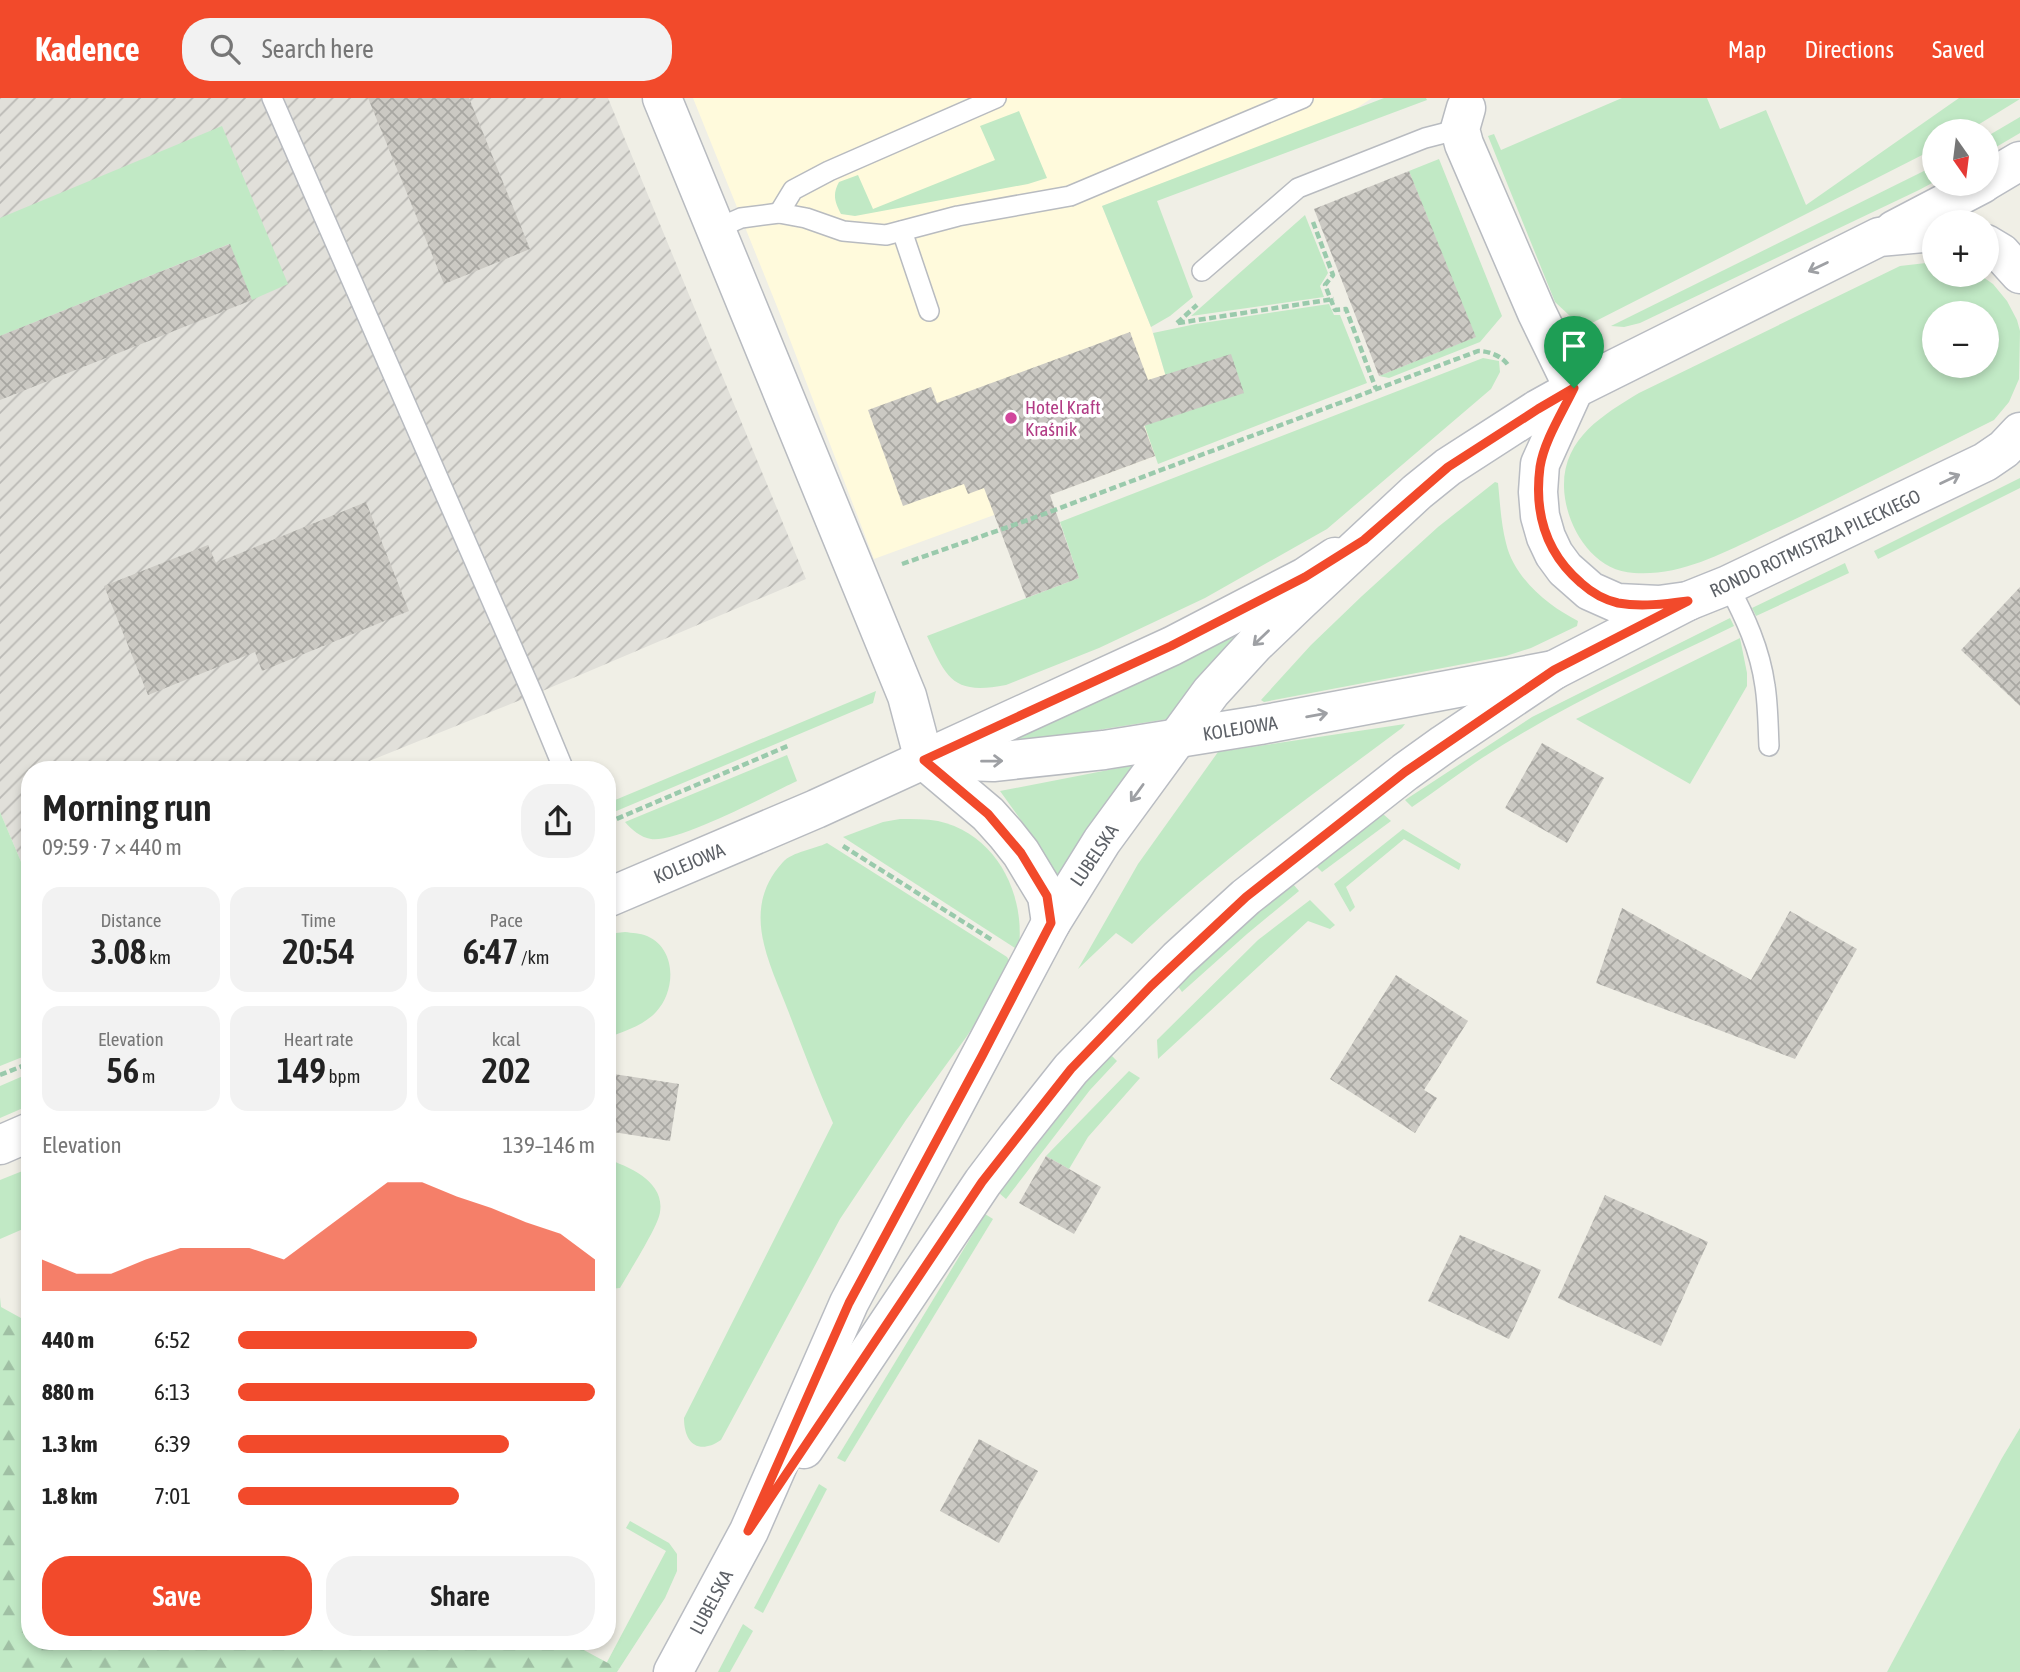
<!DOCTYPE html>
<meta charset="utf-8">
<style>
body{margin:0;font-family:"Asap Condensed",sans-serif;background:#f2f2f2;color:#222;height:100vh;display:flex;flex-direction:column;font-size:26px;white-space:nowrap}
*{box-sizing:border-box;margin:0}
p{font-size:23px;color:#767676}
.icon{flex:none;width:38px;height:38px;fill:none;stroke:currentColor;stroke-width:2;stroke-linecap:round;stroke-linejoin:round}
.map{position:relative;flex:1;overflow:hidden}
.side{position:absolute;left:21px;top:663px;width:595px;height:889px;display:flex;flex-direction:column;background:#fff;border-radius:28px;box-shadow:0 4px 10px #0003}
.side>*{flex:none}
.needle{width:46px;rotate:166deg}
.buttons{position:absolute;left:1922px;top:21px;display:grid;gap:14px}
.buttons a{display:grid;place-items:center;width:77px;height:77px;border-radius:50%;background:#fff;box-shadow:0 4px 10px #0003;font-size:35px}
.pin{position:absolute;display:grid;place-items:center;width:60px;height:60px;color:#fff;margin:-72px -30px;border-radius:50% 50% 50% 0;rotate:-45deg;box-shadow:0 0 7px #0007}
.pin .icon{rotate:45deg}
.round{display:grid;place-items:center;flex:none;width:74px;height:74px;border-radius:28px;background:#f2f2f2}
.headline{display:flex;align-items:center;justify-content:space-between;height:119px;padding:0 21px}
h1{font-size:38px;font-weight:600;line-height:52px}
.stats{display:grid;grid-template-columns:repeat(3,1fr);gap:10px;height:119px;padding:7px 21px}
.stats div{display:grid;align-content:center;border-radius:18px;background:#f2f2f2;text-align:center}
.stats b{font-size:35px;font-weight:600}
.stats small{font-size:19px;font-weight:400}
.stats p{font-size:19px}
.chart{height:196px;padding:14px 21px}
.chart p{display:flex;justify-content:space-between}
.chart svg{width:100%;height:126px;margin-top:7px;fill:#f24a2b;opacity:.7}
.primary-button{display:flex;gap:14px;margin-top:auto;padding:14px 21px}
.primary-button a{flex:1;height:80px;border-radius:28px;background:#f24a2b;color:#fff;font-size:28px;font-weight:600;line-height:80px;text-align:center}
.primary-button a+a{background:#f2f2f2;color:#222}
ul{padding:0 21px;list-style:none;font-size:23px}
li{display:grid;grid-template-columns:112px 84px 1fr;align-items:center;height:52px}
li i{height:18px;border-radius:9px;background:#f24a2b}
header{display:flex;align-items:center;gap:42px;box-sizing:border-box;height:98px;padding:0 35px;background:#f24a2b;color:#fff}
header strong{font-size:33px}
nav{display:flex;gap:38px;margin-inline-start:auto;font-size:24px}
.search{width:490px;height:63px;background:#f2f2f2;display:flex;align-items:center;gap:18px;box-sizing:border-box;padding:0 24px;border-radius:28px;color:#767676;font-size:26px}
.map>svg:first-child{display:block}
.commercial{fill:#fffadc}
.industrial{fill:url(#industrial-furrows)}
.grass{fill:#c1e9c5;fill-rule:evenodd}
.forest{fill:url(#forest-firs)}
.building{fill:url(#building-cross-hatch)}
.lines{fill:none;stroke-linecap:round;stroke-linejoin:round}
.service-casing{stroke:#b8bbc0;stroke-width:22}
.minor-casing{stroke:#b8bbc0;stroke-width:41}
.tertiary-casing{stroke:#b8bbc0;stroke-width:41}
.secondary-casing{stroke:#b9bcc2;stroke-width:41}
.path{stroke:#9acaac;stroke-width:4.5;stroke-dasharray:7 3.5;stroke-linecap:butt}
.service{stroke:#fff;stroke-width:19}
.minor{stroke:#fff;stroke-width:38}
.tertiary{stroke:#fff;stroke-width:38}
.secondary{stroke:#fff;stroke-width:38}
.oneway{stroke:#9ea0a4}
.route-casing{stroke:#fff;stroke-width:14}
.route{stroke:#f24a2b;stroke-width:9}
.hotel-dot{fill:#d1479c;stroke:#fff;stroke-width:2.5}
.labels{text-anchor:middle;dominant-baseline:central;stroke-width:7;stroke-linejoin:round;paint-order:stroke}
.hotel-label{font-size:19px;fill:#b23c85;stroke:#fff;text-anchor:start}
.street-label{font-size:19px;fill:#5d6167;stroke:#fff}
</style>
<header>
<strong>Kadence</strong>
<div class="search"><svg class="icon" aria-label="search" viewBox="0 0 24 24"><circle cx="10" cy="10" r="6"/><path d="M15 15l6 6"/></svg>Search here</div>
<nav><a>Map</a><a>Directions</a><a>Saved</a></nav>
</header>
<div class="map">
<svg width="2020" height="1574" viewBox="0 0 2020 1574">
<defs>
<pattern id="industrial-furrows" width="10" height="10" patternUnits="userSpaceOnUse" patternTransform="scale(1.75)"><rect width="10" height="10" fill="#e1e0da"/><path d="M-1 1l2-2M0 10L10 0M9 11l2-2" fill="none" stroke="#bab9b5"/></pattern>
<pattern id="forest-firs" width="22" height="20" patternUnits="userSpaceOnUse" patternTransform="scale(1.75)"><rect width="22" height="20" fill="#c1e9c5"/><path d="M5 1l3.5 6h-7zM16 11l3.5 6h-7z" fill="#a0c0a4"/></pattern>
<pattern id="building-cross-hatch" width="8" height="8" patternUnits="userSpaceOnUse" patternTransform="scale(1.75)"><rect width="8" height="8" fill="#cbc9c3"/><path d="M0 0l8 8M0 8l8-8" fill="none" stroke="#a8a7a2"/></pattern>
</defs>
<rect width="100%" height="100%" fill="#f0efe6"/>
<polygon class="commercial" points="693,0 1372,0 1351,14 1102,108 1151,229 1175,309 1143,323 1155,358 874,461 782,221"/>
<polygon class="industrial" points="0,0 608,0 806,481 533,597 347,672 30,672 30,785 0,714"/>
<g class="grass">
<polygon points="1384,0 1426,0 1427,2 1157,103 1193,199 1170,218 1151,229 1102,108"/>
<polygon points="1622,0 1707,0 1720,31 1766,12 1806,107 1959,0 2020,1 1968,33 1934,33 1934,51 1590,226 1570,218 1555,204 1488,38 1494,36 1501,52"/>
<path d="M1019,13L1047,80L1028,86L855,118L841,116C835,104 832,97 839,84L858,77L873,111L995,62L980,28Z"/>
<polygon points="2020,19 2020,35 1986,55 1986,39"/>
<polygon points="222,28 288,186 252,202 229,146 0,238 0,120"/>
<polygon points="1439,61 1502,218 1480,244 1389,280 1379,278 1475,239 1409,73"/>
<polygon points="1934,68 1934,84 1919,92 1640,225 1624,229 1611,228"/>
<polygon points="1305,117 1328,175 1320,188 1324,199 1191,218"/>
<path d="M1926,165L1934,166V177H1980L1993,186L2007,203L2017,222L2020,233L2019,281L2009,304L1994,322C1940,349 1886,376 1832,403C1806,416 1781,428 1755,440C1717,458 1678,478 1634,475C1592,473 1565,427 1564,389C1563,340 1603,317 1639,295L1900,168ZM1934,215H1986V268H1934Z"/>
<polygon points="1329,206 1334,217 1340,217 1367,285 1158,366 1143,323 1175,309 1153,235 1196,226"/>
<path d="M1483,260L1499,263L1500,274L1491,291L1327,431L1205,500L1099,550L1006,587C953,597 947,581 927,538L1079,480L1060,424Z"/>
<polygon points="2020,380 2020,390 1878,461 1874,453"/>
<path d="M1495,384L1498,385C1500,404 1501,426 1506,445C1514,480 1548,508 1578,523L1577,528L1531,550L1506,558L1264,604L1261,602L1311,547L1362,498L1438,429Z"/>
<polygon points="1845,465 1849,475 1756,518 1752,510"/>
<path d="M1730,520L1734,528C1649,569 1562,608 1482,660C1459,675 1436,693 1412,709L1405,702L1532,619Z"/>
<polygon points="1245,531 1168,621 996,648"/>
<polygon points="1740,540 1747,575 1747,588 1690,686 1576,621"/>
<polygon points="876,593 873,605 614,714 608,705"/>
<path d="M1405,626L1402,630C1310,699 1215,765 1132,846L1116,835L1078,871L1138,766L1218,654Z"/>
<path d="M787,657L797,683C769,696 678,745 651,741C640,739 632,732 625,724Z"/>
<polygon points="1134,667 1064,778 1057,778 1041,750 1000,693"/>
<polygon points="0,714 30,785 30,956 0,968"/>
<polygon points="1383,716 1391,723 1322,774 1316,768"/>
<path d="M900,721C913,721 926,721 938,723C996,736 1025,795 1019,849L1015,850L843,739L883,724Z"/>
<polygon points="1403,731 1461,766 1459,772 1404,741 1346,789 1355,809 1350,814 1334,786"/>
<path d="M827,745L1007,859L1010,864L988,906L967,938L906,1022L840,1121L721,1342C699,1357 684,1346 684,1320L833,1025C817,988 803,952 789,915C770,865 739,812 783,764C792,754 815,751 827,745Z"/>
<polygon points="1293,786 1299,793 1247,836 1182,894 1178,888 1243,827"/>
<polygon points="1310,802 1335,827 1330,831 1308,823 1158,961 1157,942 1258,842"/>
<path d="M625,834C632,835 640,835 647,838C677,851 676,893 656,914C643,928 624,933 607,940V836Z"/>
<polygon points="1109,955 1117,963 1090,992 1006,1101 999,1095"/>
<polygon points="1129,973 1140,980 1088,1039 1069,1071 1046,1058"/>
<polygon points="30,975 30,1007 0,1020 0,988"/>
<path d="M607,1061C630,1069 665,1084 660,1114C659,1127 628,1176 620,1190L609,1191Z"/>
<polygon points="30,1070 30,1128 0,1141 0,1082"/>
<polygon points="985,1116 993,1121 845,1364 837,1360"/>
<polygon points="2020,1330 2020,1574 1887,1574 2002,1360"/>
<polygon points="819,1386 827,1391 763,1515 754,1510"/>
<polygon points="630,1423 669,1445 677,1456 677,1473 665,1500 619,1571 606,1566 666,1453 626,1430"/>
<polygon points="743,1526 753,1533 730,1574 718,1574"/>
</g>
<polygon class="forest" points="0,1199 1,1209 30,1225 30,1544 569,1544 619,1571 617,1574 0,1574"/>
<g class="building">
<polygon points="368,0 469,0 530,151 444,186"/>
<polygon points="1409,73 1476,239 1379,278 1314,111"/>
<polygon points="230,146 252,202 0,302 0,238"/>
<polygon points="1130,234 1148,282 1231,256 1244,295 1144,328 1155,358 1050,397 1079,480 1026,500 984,390 968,396 964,386 903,408 868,312 931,289 937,305"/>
<polygon points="366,404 409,513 262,573 255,554 148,597 104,488 208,447 216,465"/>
<polygon points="2020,489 2020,608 1961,552"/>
<polygon points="1542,645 1604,680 1567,745 1505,710"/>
<polygon points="1622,810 1751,882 1790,813 1857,851 1795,961 1596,885"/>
<polygon points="1396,877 1468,923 1424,992 1437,1000 1415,1035 1330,981"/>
<polygon points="607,975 679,986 670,1043 607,1033"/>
<polygon points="1046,1058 1101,1089 1074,1136 1019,1105"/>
<polygon points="1605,1097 1708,1144 1661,1248 1558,1200"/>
<polygon points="1460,1137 1541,1172 1509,1241 1428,1203"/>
<polygon points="979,1341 1038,1373 999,1445 940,1413"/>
</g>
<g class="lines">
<defs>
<g id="service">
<polyline points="272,0 533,597 564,672"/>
<polyline points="779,115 793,92 829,73 996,0"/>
<polyline points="716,131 741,120 779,115 806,120 843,133 886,137 958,118 1070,98 1303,0"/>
<polyline points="902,133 929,213"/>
<polyline points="1202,173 1298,90 1425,40 1460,31"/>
<path d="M1728,487C1745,519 1760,551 1765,588C1768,607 1768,628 1769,648"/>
</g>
<g id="minor">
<polyline points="662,0 907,598 924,662"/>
<polyline points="1466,10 1460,31 1464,46 1537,215 1574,291"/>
</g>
<g id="tertiary">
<polyline points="924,662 988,716 1006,736 1021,755 1047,798 1051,825"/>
<polyline points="933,662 993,664 1104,652 1260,627 1554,572"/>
<polyline points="607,800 816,711 1172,548 1305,479 1335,459"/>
<polyline points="0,1047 30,1034"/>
</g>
<g id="secondary">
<polyline points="1986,83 2020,63"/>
<polyline points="1894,132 1982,86"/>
<polyline points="1986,146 2001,155 2020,176"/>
<polyline points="1574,291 1540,366 1538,394 1540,418 1546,439 1554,456 1565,471 1590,493 1617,505 1659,507 1688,503 1728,487 1985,364 2004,351 2020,334"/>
<polyline points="804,1351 983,1084 1017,1039 1071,971 1178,861 1246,799 1405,674 1444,646 1554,572 1688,503"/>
<polyline points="673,1574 749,1433 849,1205 1051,825 1102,743 1211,594 1255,546 1300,503 1417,394 1448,369 1538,311 1574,291 1879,139 1934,134"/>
</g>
</defs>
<use href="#service" class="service-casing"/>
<use href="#minor" class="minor-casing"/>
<use href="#tertiary" class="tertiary-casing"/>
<use href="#secondary" class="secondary-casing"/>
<g class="path">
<polyline points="1313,124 1333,177 1325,187 1335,212 1346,211 1376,291"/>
<polyline points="1177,225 1197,207"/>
<polyline points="1178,225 1334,201"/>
<path d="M902,466L1028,422L1478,253C1489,253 1502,258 1508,267"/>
<polyline points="607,725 790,647"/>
<polyline points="843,748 992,842"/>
<polyline points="0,977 30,965"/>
</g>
<use href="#service" class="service"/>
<use href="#minor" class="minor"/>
<use href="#tertiary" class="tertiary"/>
<use href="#secondary" class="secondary"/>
</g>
<defs><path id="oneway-shaft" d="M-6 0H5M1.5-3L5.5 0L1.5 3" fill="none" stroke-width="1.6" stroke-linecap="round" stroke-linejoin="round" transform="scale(1.75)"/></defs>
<g class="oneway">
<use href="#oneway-shaft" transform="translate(1818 169) rotate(154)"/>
<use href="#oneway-shaft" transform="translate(1950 381) rotate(-25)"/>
<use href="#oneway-shaft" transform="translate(1261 540) rotate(136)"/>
<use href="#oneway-shaft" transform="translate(1317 617) rotate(-10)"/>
<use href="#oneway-shaft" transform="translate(992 663) rotate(-1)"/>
<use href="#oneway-shaft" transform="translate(1137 695) rotate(126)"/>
</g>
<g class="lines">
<defs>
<path id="route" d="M1574,290C1562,315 1544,343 1540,369C1534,415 1546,455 1581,485C1591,494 1605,502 1618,505C1641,509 1665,506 1688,503L1554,572L1405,674L1246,799L1151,888L1071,971L982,1084L748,1433L849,1205L982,958L1051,825L1047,798L1021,755L988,716L924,662L1171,548L1305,479L1364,442L1448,369L1538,311Z"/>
</defs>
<use href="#route" class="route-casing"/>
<use href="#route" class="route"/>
</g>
<circle class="hotel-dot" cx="1011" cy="320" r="7"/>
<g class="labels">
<g class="hotel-label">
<text x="1025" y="309">Hotel Kraft<tspan x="1025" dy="22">Kraśnik</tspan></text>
</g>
<g class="street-label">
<text transform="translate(1815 445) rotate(-25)">RONDO ROTMISTRZA PILECKIEGO</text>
<text transform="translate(1240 630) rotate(-9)">KOLEJOWA</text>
<text transform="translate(1094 757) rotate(-56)">LUBELSKA</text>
<text transform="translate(689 765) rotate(-23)">KOLEJOWA</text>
<text transform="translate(711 1504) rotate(-62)">LUBELSKA</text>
</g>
</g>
</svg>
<div class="buttons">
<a><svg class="needle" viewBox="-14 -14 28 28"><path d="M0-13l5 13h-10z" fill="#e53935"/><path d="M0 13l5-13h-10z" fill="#767676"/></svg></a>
<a>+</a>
<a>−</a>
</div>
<div class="pin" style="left:1574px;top:290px;background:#1e9e55"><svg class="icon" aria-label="arrive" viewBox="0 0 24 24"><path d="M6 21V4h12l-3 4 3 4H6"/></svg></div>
<section class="side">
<div class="headline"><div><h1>Morning run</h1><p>09:59 · 7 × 440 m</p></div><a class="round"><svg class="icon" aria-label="share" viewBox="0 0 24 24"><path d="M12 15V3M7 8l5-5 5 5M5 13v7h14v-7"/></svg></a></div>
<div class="stats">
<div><p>Distance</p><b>3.08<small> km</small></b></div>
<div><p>Time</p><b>20:54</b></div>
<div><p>Pace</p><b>6:47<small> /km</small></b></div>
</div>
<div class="stats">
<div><p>Elevation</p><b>56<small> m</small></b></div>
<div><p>Heart rate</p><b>149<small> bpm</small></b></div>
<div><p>kcal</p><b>202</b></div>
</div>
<div class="chart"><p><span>Elevation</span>139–146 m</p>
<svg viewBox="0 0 160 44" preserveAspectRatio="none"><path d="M0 44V33L10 38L20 38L30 33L40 29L50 29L60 29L70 33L80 24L90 15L100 6L110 6L120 11L130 15L140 20L150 24L160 33V44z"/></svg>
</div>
<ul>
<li><b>440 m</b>6:52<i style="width:67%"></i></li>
<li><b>880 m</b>6:13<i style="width:100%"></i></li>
<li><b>1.3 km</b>6:39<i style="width:76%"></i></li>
<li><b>1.8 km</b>7:01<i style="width:62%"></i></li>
</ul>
<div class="primary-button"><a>Save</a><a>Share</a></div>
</section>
</div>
